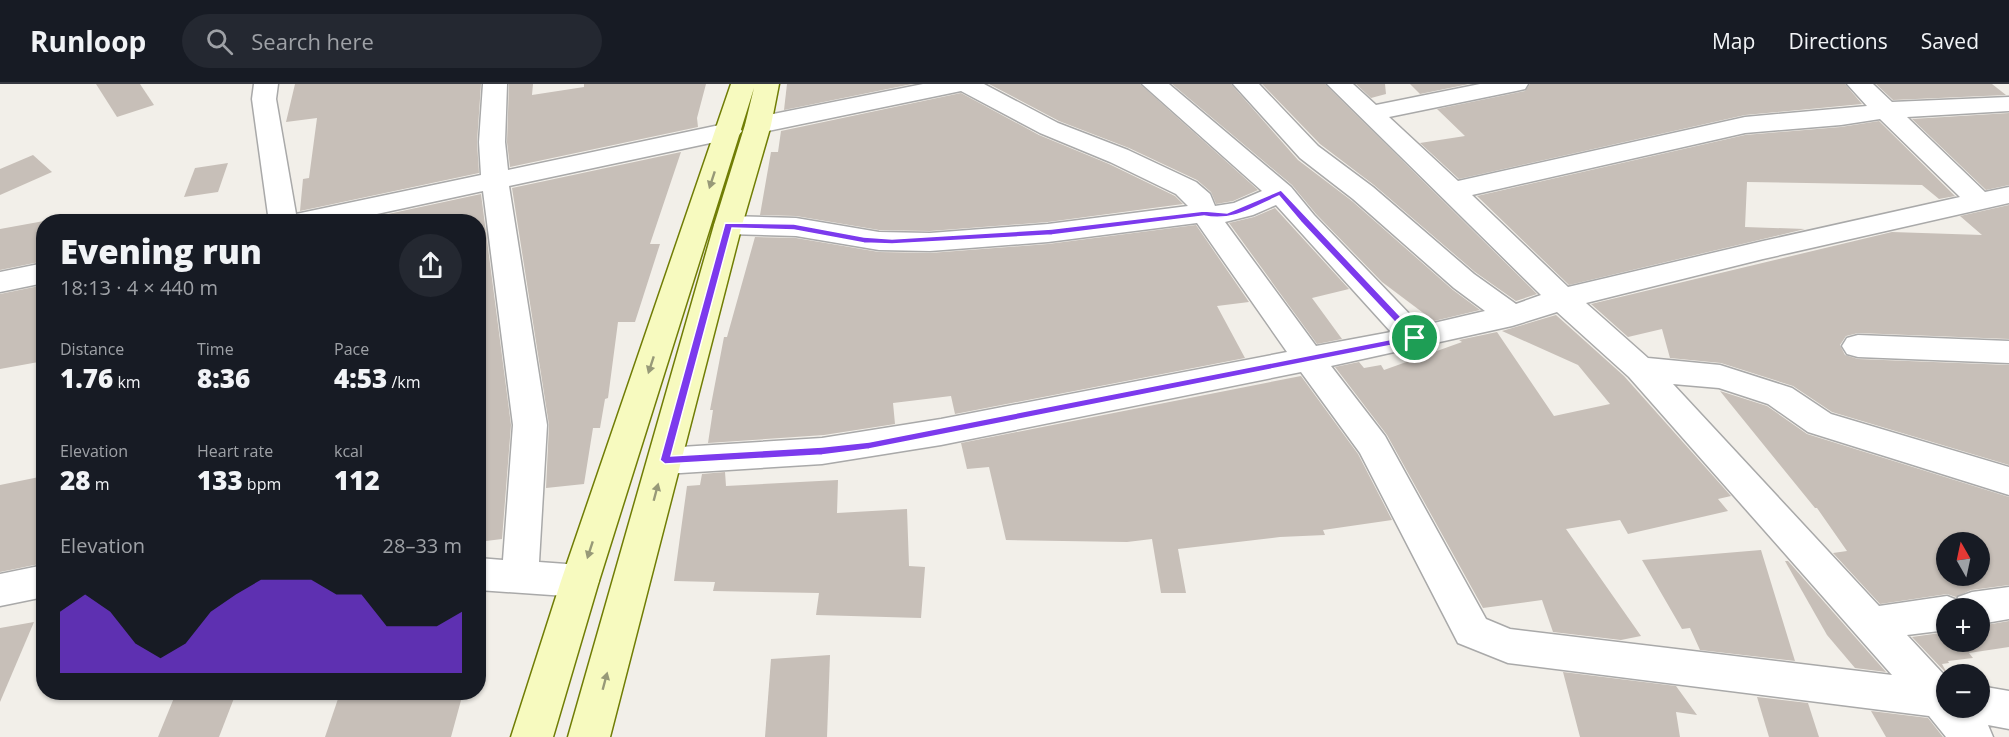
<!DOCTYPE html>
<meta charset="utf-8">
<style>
body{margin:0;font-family:"Open Sans",sans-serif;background:#242831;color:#f1f3f6;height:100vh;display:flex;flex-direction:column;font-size:22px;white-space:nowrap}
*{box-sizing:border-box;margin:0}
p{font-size:20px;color:#9ea1a6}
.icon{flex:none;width:33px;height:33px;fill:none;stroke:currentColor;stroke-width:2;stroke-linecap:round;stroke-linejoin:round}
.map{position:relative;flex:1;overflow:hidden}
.details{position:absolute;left:36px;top:130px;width:450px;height:486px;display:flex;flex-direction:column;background:#171b24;border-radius:24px;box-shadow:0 2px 4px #0004}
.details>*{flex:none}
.needle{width:39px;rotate:351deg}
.tools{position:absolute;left:1936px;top:448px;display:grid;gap:12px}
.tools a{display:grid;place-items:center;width:54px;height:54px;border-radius:50%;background:#171b24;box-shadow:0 2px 4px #0004;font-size:30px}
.pin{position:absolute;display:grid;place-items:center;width:51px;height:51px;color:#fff;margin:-26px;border:3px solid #fff;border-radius:50%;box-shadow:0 2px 6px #0007}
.round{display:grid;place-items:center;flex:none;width:63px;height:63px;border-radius:32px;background:#242831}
.overview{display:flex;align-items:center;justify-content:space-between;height:102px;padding:0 24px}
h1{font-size:33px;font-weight:800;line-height:45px}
.figures{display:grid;grid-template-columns:repeat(3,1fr);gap:9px;height:102px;padding:6px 24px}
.figures div{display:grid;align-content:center}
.figures b{font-size:26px;font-weight:800}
.figures small{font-size:16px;font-weight:400}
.figures p{font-size:16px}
.chart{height:168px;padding:12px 24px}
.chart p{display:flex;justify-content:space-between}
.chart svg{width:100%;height:108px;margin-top:6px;fill:#7c3aed;opacity:.7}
header{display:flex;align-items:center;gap:36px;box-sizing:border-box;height:84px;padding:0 30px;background:#171b24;border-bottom:2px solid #363941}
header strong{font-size:28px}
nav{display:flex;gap:33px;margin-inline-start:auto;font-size:21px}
.search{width:420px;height:54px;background:#242831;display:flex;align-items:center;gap:15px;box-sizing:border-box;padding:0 21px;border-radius:33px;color:#9ea1a6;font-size:22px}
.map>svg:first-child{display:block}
.building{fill:#c7bfb8;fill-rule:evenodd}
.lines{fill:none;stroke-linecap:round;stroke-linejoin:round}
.minor-casing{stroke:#a9a9a9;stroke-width:3}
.secondary-casing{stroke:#707d05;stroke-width:3}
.minor{fill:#fff;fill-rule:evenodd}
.secondary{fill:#f7fabf;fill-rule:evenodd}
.oneway{fill:#979978}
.route{fill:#7c3aed;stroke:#fff;stroke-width:1.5;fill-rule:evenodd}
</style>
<header>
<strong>Runloop</strong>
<div class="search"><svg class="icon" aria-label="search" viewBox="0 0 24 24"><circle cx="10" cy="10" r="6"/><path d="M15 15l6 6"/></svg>Search here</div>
<nav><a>Map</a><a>Directions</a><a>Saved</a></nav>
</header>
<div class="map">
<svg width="2009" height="653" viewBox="0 0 2009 653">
<rect width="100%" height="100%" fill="#f2efe9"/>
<g class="building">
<polygon points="96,0 140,0 154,21 117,33"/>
<polygon points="295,0 481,0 477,58 479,89 300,127 303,95 309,94 317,34 286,38"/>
<polygon points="509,0 533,0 532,11 584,3 584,0 706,0 697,34 698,43 510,83 507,58"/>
<polygon points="787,0 912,0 784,26"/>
<polygon points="989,0 1140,0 1258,106 1233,117 1216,120 1211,108 1197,96 1129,64 1059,37"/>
<polygon points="1172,0 1231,0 1298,76 1352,117 1453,206 1480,226 1434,237 1382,198 1316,130 1292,101"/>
<polygon points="1262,0 1325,0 1537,210 1516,217 1475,188 1374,101 1320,60"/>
<polygon points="1356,0 1385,0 1386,10 1371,14"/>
<polygon points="1410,0 1469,0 1420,10"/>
<polygon points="1530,0 1845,0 1862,20 1745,31 1459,95 1420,59 1465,52 1437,25 1525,7"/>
<polygon points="1876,0 1992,0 2006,11 1893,16"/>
<polygon points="961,9 1039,51 1109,80 1175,112 1183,120 1048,138 930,147 879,146 796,132 760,131 771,68 778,68 781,47"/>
<polygon points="2009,29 2009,101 1986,106 1912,35"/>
<polygon points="1879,37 1955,112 1939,115 1922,101 1747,98 1745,143 1805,145 1569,201 1477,112 1745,51 1841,43"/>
<polygon points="681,68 650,160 660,160 635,238 618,238 608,314 605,315 600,344 593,344 584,400 546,404 549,341 512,104"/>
<polygon points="33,71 52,88 0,111 0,85"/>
<polygon points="228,79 218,108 184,113 195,84"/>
<polygon points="481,110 511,341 502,455 478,458 478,335 486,334 478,285 478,273 483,272 478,244 478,138 351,138"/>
<polygon points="2009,121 2009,255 1858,249 1846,252 1840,261 1845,271 1858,275 2009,281 2009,381 1832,328 1793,302 1721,279 1670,274 1662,245 1628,253 1591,220 1892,148 1982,151 1960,132"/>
<polygon points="1275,124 1349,205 1312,214 1342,255 1317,260 1229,139 1254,133"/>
<polygon points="44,137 44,177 0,186 0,145"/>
<polygon points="1196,141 1249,218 1217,222 1245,274 955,330 951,312 893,319 895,340 824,351 708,359 713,326 710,326 724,253 727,253 755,153 796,154 879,168 930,169 1048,160"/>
<polygon points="44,201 44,277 0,285 0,210"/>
<polygon points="1556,231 1624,292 1731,412 1718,415 1728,427 1628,450 1620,436 1566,445 1641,552 1621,556 1553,548 1542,516 1483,524 1387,351 1335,283 1359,278 1364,284 1381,281 1384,286 1462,258 1459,256 1497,248 1554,332 1610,320 1578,281 1502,247"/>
<polygon points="1301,292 1358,370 1392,436 1323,446 1325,451 1280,453 1178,465 1186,509 1161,509 1152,455 1127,458 1006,456 989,383 967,385 961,359"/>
<path d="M1720,307L1767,322L1807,350L2009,413V501L1971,506L1956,513L1947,510L1880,520L1833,469L1847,467L1817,424H1815ZM1947,459H1980V492H1947Z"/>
<polygon points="725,388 726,402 838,396 837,429 907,425 909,482 925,483 921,534 816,531 819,509 713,507 715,498 674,497 687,402 700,401 702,390"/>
<polygon points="44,392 44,479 0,488 0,401"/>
<polygon points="1761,466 1795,577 1700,566 1690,544 1682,545 1642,476"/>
<polygon points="1785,477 1788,477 1886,588 1855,584 1827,551"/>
<polygon points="2009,537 2009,563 1969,569 1973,574 1948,577 1949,579 1942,580 1948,591 1912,553 1947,548 1947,558 1980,558 1980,542"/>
<polygon points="34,538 0,618 0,544"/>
<polygon points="830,571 827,653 765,653 771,575"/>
<polygon points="1563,588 1676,602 1697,631 1676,628 1680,653 1580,653"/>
<polygon points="176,609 236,609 219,653 158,653"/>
<polygon points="340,609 463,609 451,653 325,653"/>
<polygon points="1757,613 1808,619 1819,653 1769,653"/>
<polygon points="1871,627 1928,634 1943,653 1886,653"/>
</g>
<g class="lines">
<defs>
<g id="minor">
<polygon points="254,0 278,0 276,15 296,130 481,91 479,58 483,0 507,0 505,58 508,86 729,39 738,42 742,47 738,52 729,55 509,102 547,341 539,478 580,481 593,486 599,497 593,508 580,513 478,506 478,474 503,476 513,341 483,107 340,138 269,138 252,15"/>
<path d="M923,0H984L1058,39L1128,66L1196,98L1210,110L1215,122L1234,119L1262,107L1142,0H1169L1291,103L1314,131L1421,242L1485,227L1454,204L1353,115L1300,74L1233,0H1259L1318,62L1373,103L1474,190L1516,220L1541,211L1327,0H1353L1376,21L1480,0H1528L1525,5L1516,7L1389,33L1458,97L1745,33L1867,22L1847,0H1873L1892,18L2009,13V27L1907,33L1985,108L2009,103V119L1763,175L1586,219L1648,274L1720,281L1792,304L1831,330L2009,383V411L1808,348L1768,320L1719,304L1673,300L1879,522L1947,512L1957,516L1958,513L1972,508L2009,503V535L1980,540V525H1947V546L1907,551L1947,594V624H1980V602L2009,607V645L1988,641L1993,653H1946L1929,632L1508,579L1458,559L1360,369L1301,288L941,361L822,380L665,390L653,386L648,377L653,368L665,364L822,354L941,335L1287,268L1197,139L1048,158L930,167L879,166L796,152L728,150L718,147L714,141L718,135L728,132L796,134L879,148L930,149L1048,140L1188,122L1176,110L1110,78L1040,49L961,7L758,49L749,46L745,41L749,36L758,33ZM1880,35L1960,113L1763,157L1568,203L1472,111L1745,49L1841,41ZM1276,121L1391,248L1316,262L1225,138L1253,131ZM1557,228L1629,293L1892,591L1510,545L1486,535L1385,352L1331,282L1512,242Z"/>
<polygon points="44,179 44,199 0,208 0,188"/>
<polygon points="1858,251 2009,257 2009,279 1858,273 1847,270 1842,262 1847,254"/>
<polygon points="44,481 44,513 0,522 0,490"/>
</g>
<polygon id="secondary" points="731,0 779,0 771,41 742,141 610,653 568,653 714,141 745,41 754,4 599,497 553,653 511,653 561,497"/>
</defs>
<use href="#minor" class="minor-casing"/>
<use href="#secondary" class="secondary-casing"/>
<use href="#minor" class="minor"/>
<use href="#secondary" class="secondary"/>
</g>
<defs><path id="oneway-solid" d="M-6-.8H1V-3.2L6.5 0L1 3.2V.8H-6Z" transform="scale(1.5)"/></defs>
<g class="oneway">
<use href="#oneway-solid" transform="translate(712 96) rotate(108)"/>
<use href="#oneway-solid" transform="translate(651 281) rotate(108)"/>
<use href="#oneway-solid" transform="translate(656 408) rotate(-75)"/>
<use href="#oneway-solid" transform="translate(590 466) rotate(108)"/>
<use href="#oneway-solid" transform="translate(605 597) rotate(-75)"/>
</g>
<path class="route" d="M1281,106L1418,251V256L869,365L822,371L665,380L660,376L725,139L794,140L864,153L892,155L1052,145L1204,127L1227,129ZM1279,112L1301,138L1408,252L869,358L822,363L671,372L732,144L794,146L864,159L892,160L1052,151L1204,132C1233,138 1254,123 1279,112Z"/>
</svg>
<div class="tools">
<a><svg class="needle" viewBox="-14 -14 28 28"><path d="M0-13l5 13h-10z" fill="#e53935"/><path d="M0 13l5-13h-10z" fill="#9ea1a6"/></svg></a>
<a>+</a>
<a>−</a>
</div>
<div class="pin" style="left:1415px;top:254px;background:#1e9e55"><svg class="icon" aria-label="arrive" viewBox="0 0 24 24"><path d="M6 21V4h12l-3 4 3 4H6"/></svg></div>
<section class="details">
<div class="overview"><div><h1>Evening run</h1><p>18:13 · 4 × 440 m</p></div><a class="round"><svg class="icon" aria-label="share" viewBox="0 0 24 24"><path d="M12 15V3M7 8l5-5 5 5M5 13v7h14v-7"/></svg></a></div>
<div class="figures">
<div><p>Distance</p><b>1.76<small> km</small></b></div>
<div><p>Time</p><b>8:36</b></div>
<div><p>Pace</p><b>4:53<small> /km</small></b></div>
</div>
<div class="figures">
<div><p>Elevation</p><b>28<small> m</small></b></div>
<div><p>Heart rate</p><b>133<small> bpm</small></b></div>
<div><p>kcal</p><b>112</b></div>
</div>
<div class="chart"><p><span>Elevation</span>28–33 m</p>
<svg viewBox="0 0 160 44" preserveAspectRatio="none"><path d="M0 44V19L10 12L20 19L30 32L40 38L50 32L60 19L70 12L80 6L90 6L100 6L110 12L120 12L130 25L140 25L150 25L160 19V44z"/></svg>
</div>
</section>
</div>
